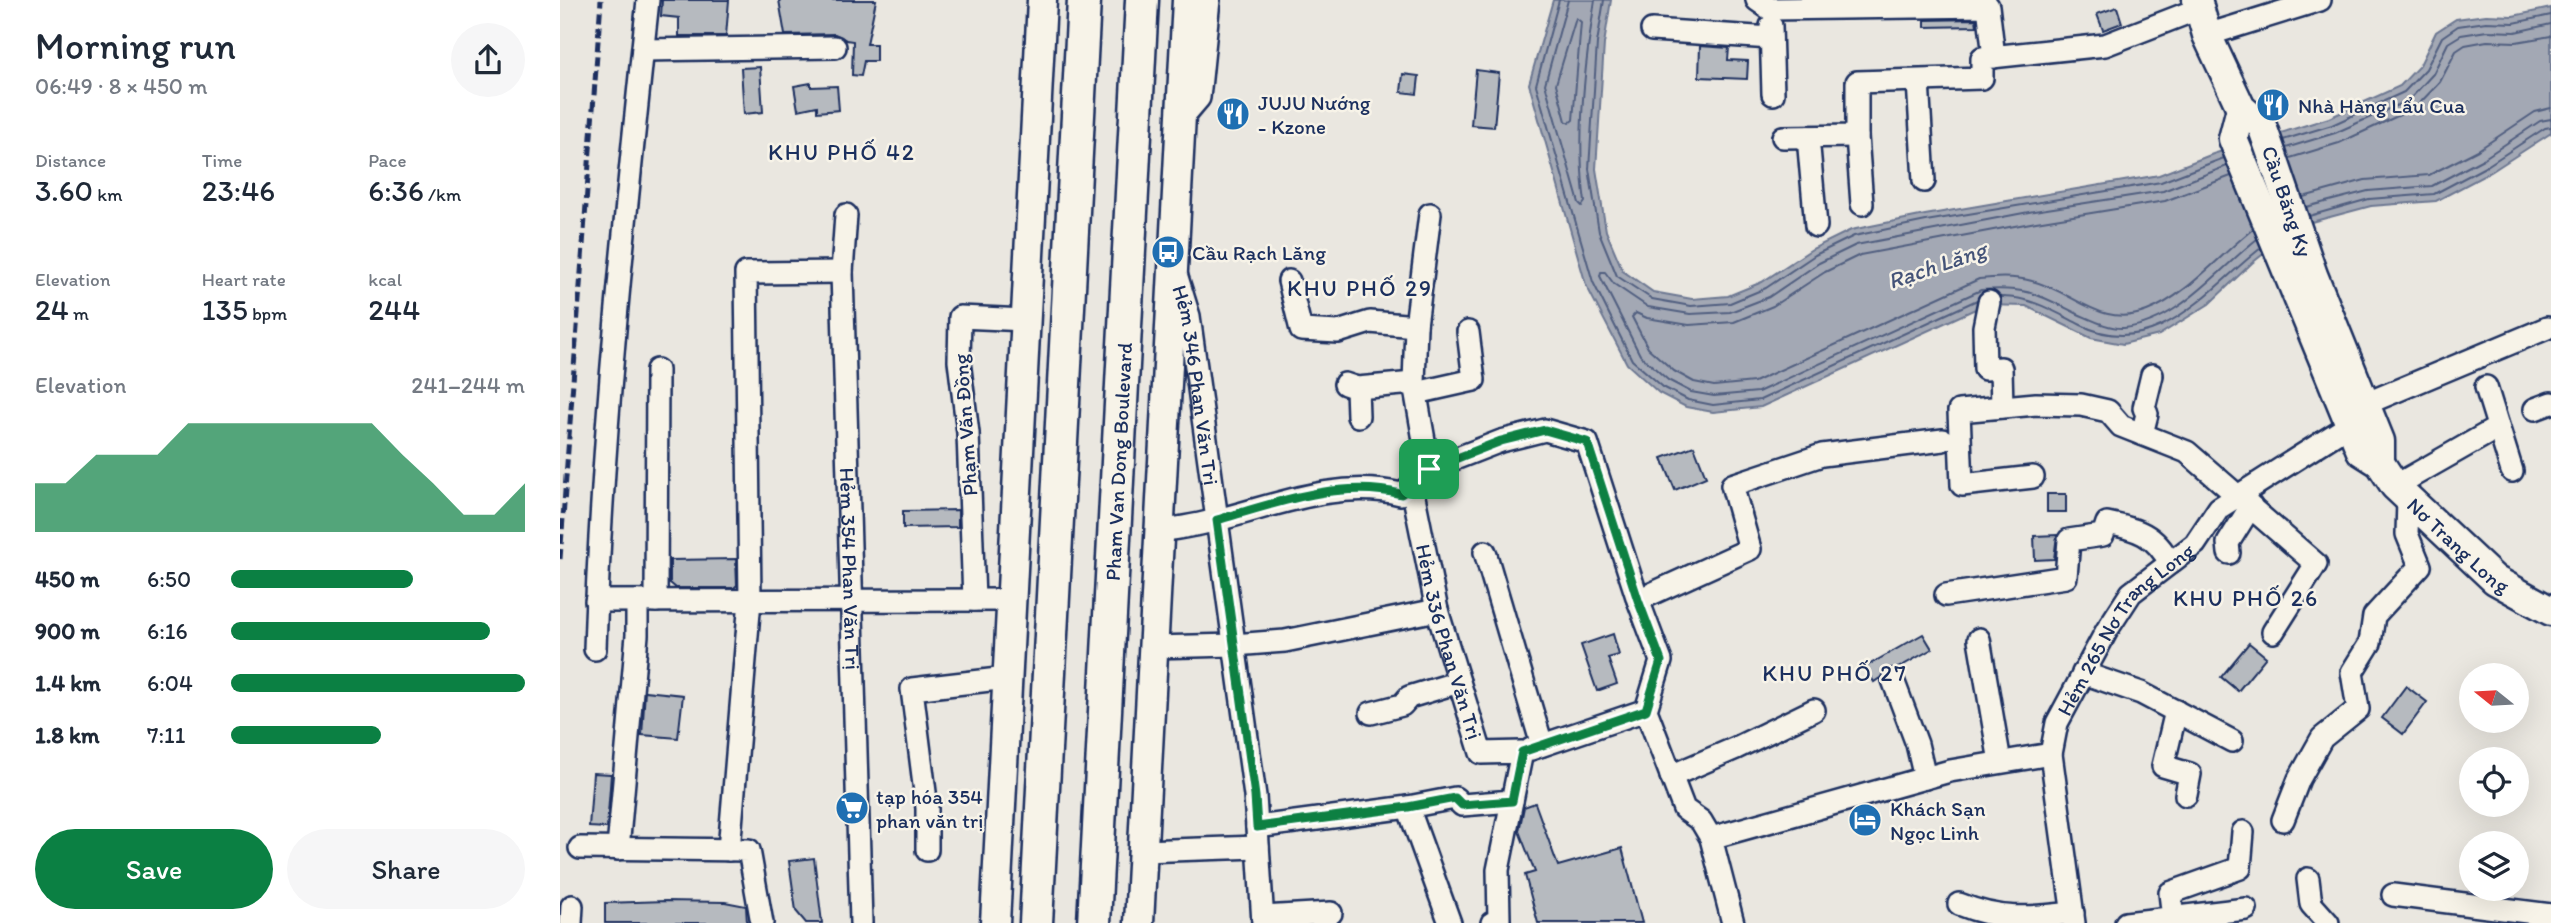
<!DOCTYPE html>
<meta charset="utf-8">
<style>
body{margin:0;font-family:Itim,sans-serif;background:#f6f6f7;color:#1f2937;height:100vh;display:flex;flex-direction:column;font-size:26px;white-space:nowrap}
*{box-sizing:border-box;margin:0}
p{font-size:23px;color:#747a83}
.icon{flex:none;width:38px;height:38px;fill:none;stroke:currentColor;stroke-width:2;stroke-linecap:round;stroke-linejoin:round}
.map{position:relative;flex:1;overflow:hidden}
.drawer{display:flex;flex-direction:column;background:#fff;width:560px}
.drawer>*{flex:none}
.needle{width:46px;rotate:288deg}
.buttons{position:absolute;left:1899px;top:663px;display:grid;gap:14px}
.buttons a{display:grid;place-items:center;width:70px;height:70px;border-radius:50%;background:#fff;box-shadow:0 7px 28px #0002;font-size:35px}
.pin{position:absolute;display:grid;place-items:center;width:60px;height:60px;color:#fff;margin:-30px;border-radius:14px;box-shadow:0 4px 10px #0006}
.round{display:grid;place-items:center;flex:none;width:74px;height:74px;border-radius:37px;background:#f6f6f7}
.headline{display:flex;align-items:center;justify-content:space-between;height:119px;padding:0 35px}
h1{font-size:38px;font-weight:600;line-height:52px}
.figures{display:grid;grid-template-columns:repeat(3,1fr);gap:10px;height:119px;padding:7px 35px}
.figures div{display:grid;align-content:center}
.figures b{font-size:30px;font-weight:600}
.figures small{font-size:19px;font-weight:400}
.figures p{font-size:19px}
.chart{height:196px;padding:14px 35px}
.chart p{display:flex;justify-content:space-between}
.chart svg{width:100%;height:126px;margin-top:7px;fill:#0b8043;opacity:.7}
.cta{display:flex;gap:14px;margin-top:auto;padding:14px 35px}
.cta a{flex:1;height:80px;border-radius:42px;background:#0b8043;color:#fff;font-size:28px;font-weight:600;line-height:80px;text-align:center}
.cta a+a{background:#f6f6f7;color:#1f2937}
ul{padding:0 35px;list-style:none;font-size:23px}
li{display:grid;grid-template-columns:112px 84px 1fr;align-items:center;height:52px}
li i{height:18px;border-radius:9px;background:#0b8043}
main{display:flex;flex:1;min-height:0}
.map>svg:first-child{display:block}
.water{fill:#a3a8b4;stroke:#6d7892;stroke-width:2}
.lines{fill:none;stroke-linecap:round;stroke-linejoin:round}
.shore{stroke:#515f80;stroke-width:2}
.building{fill:#b6babf;stroke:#1b2f5e;stroke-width:2}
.minor-casing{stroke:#1b2f5e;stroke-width:26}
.major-casing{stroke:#1b2f5e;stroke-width:33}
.highway-casing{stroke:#1b2f5e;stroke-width:37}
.minor{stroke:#f7f3e8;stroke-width:21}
.major{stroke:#f7f3e8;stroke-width:28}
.highway{stroke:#f7f3e8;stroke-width:32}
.rail{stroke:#1b2f5e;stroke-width:5;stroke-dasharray:10 5;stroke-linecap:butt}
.route-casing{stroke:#fff;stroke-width:14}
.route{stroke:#0b8043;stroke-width:9}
.labels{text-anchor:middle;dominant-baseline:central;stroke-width:5;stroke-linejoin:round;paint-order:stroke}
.poi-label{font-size:21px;fill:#1b2f5e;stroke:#f7f3e8;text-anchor:start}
.street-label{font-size:21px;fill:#1b2f5e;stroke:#f7f3e8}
.neighbourhood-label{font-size:23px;letter-spacing:2px;fill:#1b2f5e;stroke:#f7f3e8}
.water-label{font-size:23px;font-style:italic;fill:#445378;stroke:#f7f3e8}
</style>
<main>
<section class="drawer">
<div class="headline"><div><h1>Morning run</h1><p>06:49 · 8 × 450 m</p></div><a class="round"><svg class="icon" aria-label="share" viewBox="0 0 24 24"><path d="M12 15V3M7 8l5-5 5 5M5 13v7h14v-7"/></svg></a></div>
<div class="figures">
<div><p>Distance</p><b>3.60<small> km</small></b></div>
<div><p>Time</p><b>23:46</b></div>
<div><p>Pace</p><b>6:36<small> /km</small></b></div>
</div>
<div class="figures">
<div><p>Elevation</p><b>24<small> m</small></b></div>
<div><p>Heart rate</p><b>135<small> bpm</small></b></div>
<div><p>kcal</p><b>244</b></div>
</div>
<div class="chart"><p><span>Elevation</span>241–244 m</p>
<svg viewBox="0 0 160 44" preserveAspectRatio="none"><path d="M0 44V27L10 27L20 17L30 17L40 17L50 6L60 6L70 6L80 6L90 6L100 6L110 6L120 17L130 27L140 38L150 38L160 27V44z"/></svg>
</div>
<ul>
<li><b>450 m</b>6:50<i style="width:62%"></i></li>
<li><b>900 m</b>6:16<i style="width:88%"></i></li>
<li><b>1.4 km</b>6:04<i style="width:100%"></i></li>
<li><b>1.8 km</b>7:11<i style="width:51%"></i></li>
</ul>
<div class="cta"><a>Save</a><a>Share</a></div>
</section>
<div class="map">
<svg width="1991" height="923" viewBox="0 0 1991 923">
<rect width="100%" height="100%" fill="#eae7e0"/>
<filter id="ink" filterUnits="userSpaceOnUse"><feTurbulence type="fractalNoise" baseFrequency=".0143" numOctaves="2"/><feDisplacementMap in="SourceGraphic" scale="14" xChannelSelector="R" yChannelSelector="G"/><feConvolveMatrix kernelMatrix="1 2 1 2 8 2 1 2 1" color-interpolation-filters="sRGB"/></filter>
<g filter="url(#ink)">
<polygon class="water" points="993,0 1051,0 1044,44 1036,169 1046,231 1063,271 1093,292 1132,299 1168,296 1202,282 1252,249 1291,230 1365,215 1599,175 1653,154 1769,118 1840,86 1860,65 1876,32 1896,19 1926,15 1953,16 1991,8 1991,133 1931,172 1876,201 1811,206 1740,225 1692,263 1649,304 1599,335 1563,344 1531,338 1466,306 1424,305 1201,407 1153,412 1126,407 1099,393 1067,364 1026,285 969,84"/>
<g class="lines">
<g class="shore">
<polyline points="999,0 976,85 1033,282 1072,360 1103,387 1128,400 1153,405 1200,400 1417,300"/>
<path d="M1008,0L985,84L1019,203L1022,206L1025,202C1016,138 1025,64 1035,0"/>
<polyline points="1044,0 1037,43 1029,169 1039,232 1057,276 1092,299 1131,306 1170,303 1206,288 1255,255 1294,236 1366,221 1601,182 1664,158"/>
<polygon points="1016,18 1021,22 1013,120 1009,123 1006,121 996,84"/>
<polyline points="1723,140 1772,125 1844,92 1866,69 1882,37 1898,26 1926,22 1954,23 1991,15"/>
<polyline points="1726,148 1775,133 1849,100 1873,74 1888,43 1901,35 1927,31 1955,32 1991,24"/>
<polyline points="1730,158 1779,143 1855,108 1880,82 1896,51 1905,45 1927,41 1956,42 1991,36"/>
<path d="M1667,166L1603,191L1474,211L1296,245L1259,263L1209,297L1170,312L1130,314L1088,307L1054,284L1045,272H1041L1040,276L1080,355L1108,380L1131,392L1154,396L1198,392L1421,290C1466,286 1479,295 1518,314C1532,320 1549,329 1564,328C1617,323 1658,270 1697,239"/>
<path d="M1671,176L1605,201L1476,222L1300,255L1265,272L1213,306L1174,322L1129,325L1087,318L1076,313L1072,317L1088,348L1114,371L1134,382L1154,386L1194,382L1419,279C1436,277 1455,276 1472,281C1514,291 1540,329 1587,311C1625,297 1661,254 1693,229"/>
<polyline points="1743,197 1805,180 1869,175 1918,150 1975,112 1991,108"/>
<polyline points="1746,207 1808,191 1872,186 1923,159 1980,121 1991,119"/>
<polyline points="1749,216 1809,199 1874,194 1927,166 1985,128 1991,127"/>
<path d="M1440,297C1470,296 1495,312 1521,325C1596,362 1648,289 1701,248"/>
</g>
</g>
<g class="building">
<polygon points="102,0 169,0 166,36 119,36 119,18 101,16"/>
<polygon points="219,0 316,0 307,44 316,44 316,61 304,61 301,76 292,75 293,41 286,40 275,34 225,35"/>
<polygon points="1557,7 1562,23 1543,30 1537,14"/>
<polygon points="1416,19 1417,26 1365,27 1365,20"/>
<polygon points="1140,46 1169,48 1168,60 1188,61 1187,79 1139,77"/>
<polygon points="200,67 203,112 184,114 181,68"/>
<polygon points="916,70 939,73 934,127 911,125"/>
<polygon points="843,74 859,76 857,94 841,92"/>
<polygon points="251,83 251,87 277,86 279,110 257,112 257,106 238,110 234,86"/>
<polygon points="1134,446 1146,477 1115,490 1102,458"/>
<rect x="1487" y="494" width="19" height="18"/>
<polygon points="398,510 398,527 343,528 343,511"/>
<polygon points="1497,535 1494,559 1475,560 1474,536"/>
<polygon points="176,559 177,585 174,588 116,588 110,583 110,560"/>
<polygon points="1053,634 1059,655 1048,658 1057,684 1037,691 1021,645"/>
<polygon points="1363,634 1372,649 1338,668 1328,668 1320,678 1314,682 1305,667"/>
<polygon points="1689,643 1706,657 1678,691 1661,677"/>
<polygon points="1846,686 1867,702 1843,734 1822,718"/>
<polygon points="85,691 123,695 118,738 82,735"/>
<polygon points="33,773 51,774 47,828 29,827"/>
<polygon points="975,803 998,866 1062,848 1082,923 978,923 965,875 975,872 959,831 964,807"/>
<polygon points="254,858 262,923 246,923 236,911 229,861"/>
<polygon points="106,901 165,902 186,906 187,923 45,923 45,903"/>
</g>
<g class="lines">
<defs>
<g id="minor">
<polyline points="1197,0 1210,9 1428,6 1434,57"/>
<polyline points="1211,26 1213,94"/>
<polyline points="1092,30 1211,38"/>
<polyline points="1647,35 1760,0"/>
<polyline points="83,50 275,47"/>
<polyline points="1358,81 1364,181"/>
<polyline points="621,119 639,98 649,0"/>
<polyline points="1297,136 1302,204"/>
<polyline points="1223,137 1297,136 1297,82 1422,78 1422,58 1545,45 1638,9"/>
<polyline points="1248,137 1256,226"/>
<path id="s1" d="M870,214L856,326L854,383L869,469L852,487L877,610L921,753L962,752L952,801L902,805L895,798L848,807L890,923"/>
<path id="s2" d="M286,215L282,272L301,923"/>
<path id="s3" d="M617,277L629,316L695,796L703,923"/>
<polyline points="729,281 741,330 778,332 810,322 856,326"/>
<polyline points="1429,302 1424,327 1425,369 1441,368 1442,407"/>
<polyline points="785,384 797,388 854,383"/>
<polyline points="1926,387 1952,471"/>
<polyline points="797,388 798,416"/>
<polyline points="856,393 914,380 908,332"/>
<polyline points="1805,404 1987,328"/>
<polyline points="1975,409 1991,403"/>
<polyline points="1582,434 1587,414 1584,408 1592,375"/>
<polyline points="869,469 941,441 985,430 1027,442 1078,600 1101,661 1086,710 1124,809 1141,821 1151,838 1173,923"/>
<polyline points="1473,477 1402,485 1399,411 1476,404 1521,405 1548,411 1561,426 1627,452 1756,564 1713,632"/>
<polyline points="1835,486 1937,428"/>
<path d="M599,531C619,528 638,525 657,520C717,505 778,479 841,494L852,487"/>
<polyline points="925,552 982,745"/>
<polyline points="1669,553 1668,543 1691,506"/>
<path d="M1386,595L1506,577L1509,540L1543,535L1547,523C1577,529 1595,534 1610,563"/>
<polyline points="414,600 408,433 399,361 400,317 466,320"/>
<polyline points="1078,600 1190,549 1172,485 1262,455 1383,440"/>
<polyline points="36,601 451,600"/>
<polyline points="96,601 97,370"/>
<polyline points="1419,639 1440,762"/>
<polyline points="593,647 674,645 725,641 877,610"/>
<path d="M35,649C42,432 65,216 88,0"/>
<polyline points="1523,673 1581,693 1672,741"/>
<polyline points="1333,680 1357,744 1365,778"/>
<polyline points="1616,711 1603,766 1630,774 1626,795"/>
<polyline points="811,713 842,705 849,697 899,682"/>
<polyline points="971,749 1086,710"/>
<polyline points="1111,776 1176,748 1254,710"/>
<polyline points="1723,820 1739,779 1762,738 1798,709 1792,672 1810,643 1814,616 1860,566 1847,534 1848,500"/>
<polyline points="697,827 848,807"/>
<polyline points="1151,838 1390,771 1491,754"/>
<polyline points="20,848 189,850 202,923"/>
<polyline points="58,849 77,635 77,601"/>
<polyline points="169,850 190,600 186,273 282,272"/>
<polyline points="367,850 367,808 352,689 447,678"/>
<polyline points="582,851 698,847"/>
<polyline points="1748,879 1751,904 1768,923"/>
<polyline points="1833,895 1991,915"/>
<path d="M1399,904C1441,921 1468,918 1513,913"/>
<polyline points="703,917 771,913"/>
<polyline points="1613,918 1610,893 1680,868 1683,832"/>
<polyline points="11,923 12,906"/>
<polyline points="932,923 939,920 938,870 952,801"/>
<path id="s4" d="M1514,923L1491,754L1497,723L1547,630L1571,593L1635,544L1659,508L1788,426"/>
<polyline points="1566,923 1686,909"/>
</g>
<g id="major">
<path id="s5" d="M1637,0L1647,35L1681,108L1702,126L1753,275L1820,441V463"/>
<path id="s6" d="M1681,108L1673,139L1801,451L1820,463L1835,486L1935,580L1991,611"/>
<polyline points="435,923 482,0"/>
<polyline points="579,923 627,0"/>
</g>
<g id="highway">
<polyline points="476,923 524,0"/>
<path id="s7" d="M534,923L582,0"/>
</g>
</defs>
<use href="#minor" class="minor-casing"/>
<use href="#major" class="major-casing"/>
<use href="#highway" class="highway-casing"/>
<use href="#minor" class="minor"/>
<use href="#major" class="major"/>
<use href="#highway" class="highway"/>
<polyline class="rail" points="0,559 41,0"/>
</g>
</g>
<g class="lines" filter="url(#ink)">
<defs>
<path id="route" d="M985,430L1027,442L1078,600L1101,661L1086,710L962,752L952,801L902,805L895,798L848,807L697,827L695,796L657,520C715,503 780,479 841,494L852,487L869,469L941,441Z"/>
</defs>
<use href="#route" class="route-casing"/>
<use href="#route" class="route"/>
</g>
<defs>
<symbol id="restaurant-disc" viewBox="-11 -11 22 22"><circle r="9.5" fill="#1f6fb2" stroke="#f7f3e8"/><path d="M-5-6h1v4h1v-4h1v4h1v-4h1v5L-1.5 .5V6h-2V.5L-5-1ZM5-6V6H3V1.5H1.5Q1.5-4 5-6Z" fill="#fff"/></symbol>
<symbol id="bus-disc" viewBox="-11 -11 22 22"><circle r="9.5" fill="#1f6fb2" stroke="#f7f3e8"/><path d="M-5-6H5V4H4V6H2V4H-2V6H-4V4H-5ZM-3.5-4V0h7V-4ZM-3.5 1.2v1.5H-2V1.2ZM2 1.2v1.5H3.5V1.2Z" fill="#fff"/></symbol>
<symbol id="supermarket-disc" viewBox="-11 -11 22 22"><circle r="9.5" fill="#1f6fb2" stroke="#f7f3e8"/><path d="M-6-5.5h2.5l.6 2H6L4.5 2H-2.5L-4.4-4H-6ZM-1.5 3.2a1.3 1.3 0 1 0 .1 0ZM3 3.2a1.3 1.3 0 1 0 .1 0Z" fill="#fff"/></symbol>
<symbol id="hotel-disc" viewBox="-11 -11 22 22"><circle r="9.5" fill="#1f6fb2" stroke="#f7f3e8"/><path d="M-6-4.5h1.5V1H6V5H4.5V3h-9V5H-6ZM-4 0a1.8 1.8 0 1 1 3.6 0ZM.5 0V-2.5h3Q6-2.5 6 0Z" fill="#fff"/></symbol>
</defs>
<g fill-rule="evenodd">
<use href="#restaurant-disc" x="1694" y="86" width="38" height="38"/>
<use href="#restaurant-disc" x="654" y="95" width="38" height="38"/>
<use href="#bus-disc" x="589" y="233" width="38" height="38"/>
<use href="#supermarket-disc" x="273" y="789" width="38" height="38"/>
<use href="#hotel-disc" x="1286" y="801" width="38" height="38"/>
</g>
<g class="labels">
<g class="poi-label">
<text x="698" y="102">JUJU Nướng<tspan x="698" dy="24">- Kzone</tspan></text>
<text x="1738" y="105">Nhà Hàng Lẩu Cua</text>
<text x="632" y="252">Cầu Rạch Lăng</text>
<text x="316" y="796">tạp hóa 354<tspan x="316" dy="24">phan văn trị</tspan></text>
<text x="1330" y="808">Khách Sạn<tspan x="1330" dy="24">Ngọc Linh</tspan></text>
</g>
<g class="street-label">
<text stroke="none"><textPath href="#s5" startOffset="224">Cầu Băng Ky</textPath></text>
<text stroke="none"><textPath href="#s3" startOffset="110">Hẻm 346 Phan Văn Trị</textPath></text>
<text transform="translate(405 425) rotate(-94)">Phạm Văn Đồng</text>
<text stroke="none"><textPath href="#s7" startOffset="462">Pham Van Dong Boulevard</textPath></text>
<text stroke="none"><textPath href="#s6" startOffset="506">Nơ Trang Long</textPath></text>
<text stroke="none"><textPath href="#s2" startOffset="354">Hẻm 354 Phan Văn Trị</textPath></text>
<text stroke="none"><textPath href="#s4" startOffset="320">Hẻm 265 Nơ Trang Long</textPath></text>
<text stroke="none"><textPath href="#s1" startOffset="441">Hẻm 336 Phan Văn Trị</textPath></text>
</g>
<g class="neighbourhood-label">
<text x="282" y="152">KHU PHỐ 42</text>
<text x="800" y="288">KHU PHỐ 29</text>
<text x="1686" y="598">KHU PHỐ 26</text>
<text x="1275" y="673">KHU PHỐ 27</text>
</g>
<g class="water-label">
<text transform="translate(1377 265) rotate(-19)">Rạch Lăng</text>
</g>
</g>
</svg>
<div class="buttons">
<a><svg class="needle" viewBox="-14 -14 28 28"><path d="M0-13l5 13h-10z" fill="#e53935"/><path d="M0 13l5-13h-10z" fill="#747a83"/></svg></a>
<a><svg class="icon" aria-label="locate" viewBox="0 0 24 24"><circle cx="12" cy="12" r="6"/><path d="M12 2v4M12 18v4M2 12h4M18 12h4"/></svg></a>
<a><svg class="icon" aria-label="layers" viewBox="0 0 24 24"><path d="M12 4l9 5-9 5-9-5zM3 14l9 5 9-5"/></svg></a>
</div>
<div class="pin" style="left:869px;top:469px;background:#1e9e55"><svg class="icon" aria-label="arrive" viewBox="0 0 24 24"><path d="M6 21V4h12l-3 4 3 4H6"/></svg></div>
</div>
</main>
